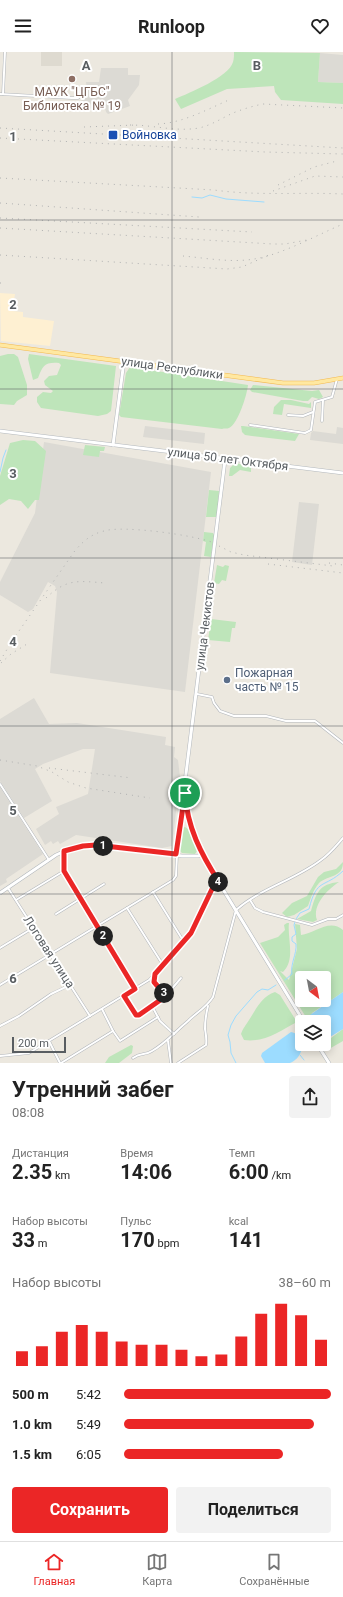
<!DOCTYPE html>
<html lang="ru">
<meta charset="utf-8">
<style>
body{margin:0;font-family:Roboto,sans-serif;background:#f2f2f2;color:#222;height:100vh;display:flex;flex-direction:column;font-size:15px;white-space:nowrap}
*{box-sizing:border-box;margin:0}
p{font-size:13px;color:#767676}
.icon{flex:none;width:22px;height:22px;fill:none;stroke:currentColor;stroke-width:2;stroke-linecap:round;stroke-linejoin:round}
.map{position:relative;height:1011px;overflow:hidden}
.drawer{display:flex;flex-direction:column;background:#fff;flex:1}
.drawer>*{flex:none}
.needle{width:26px;rotate:148deg}
.controls{position:absolute;left:295px;top:919px;display:grid;gap:8px}
.controls a{display:grid;place-items:center;width:36px;height:36px;border-radius:4px;background:#fff;box-shadow:0 2px 10px #0003;font-size:20px}
.scale{position:absolute;left:12px;bottom:10px;width:54px;box-sizing:border-box;padding-left:4px;border:2px solid #585d61;border-top:0;font-size:11px;line-height:14px;white-space:nowrap;color:#585d61;-webkit-text-stroke:3px #fff;paint-order:stroke}
.pin{position:absolute;display:grid;place-items:center;width:34px;height:34px;color:#fff;margin:-17px;border:2px solid #fff;border-radius:50%;box-shadow:0 1px 4px #0007}
.km{position:absolute;width:20px;height:20px;margin:-10px;border-radius:50%;background:#222;color:#fff;font-size:11px;line-height:20px;text-align:center}
.round{display:grid;place-items:center;flex:none;width:42px;height:42px;border-radius:4px;background:#f2f2f2}
.headline{display:flex;align-items:center;justify-content:space-between;height:68px;padding:0 12px}
h1{font-size:22px;font-weight:700;line-height:30px}
.stats{display:grid;grid-template-columns:repeat(3,1fr);gap:6px;height:68px;padding:4px 12px}
.stats div{display:grid;align-content:center}
.stats b{font-size:20px;font-weight:700}
.stats small{font-size:11px;font-weight:400}
.stats p{font-size:11px}
.chart{height:112px;padding:8px 12px}
.chart p{display:flex;justify-content:space-between}
.chart svg{width:100%;height:72px;margin-top:4px;stroke:#eb2626;stroke-width:6}
.action{display:flex;gap:8px;margin-top:auto;padding:8px 12px}
.action a{flex:1;height:46px;border-radius:4px;background:#eb2626;color:#fff;font-size:16px;font-weight:700;line-height:46px;text-align:center}
.action a+a{background:#f2f2f2;color:#222}
ul{padding:0 12px;list-style:none;font-size:13px}
li{display:grid;grid-template-columns:64px 48px 1fr;align-items:center;height:30px}
li i{height:10px;border-radius:5px;background:#eb2626}
header{display:flex;justify-content:space-between;align-items:center;height:52px;padding:0 12px;background:#fff;font-size:18px;font-weight:700}
.tab-bar{display:flex;justify-content:space-around;align-items:center;height:56px;border-top:1px solid #e0e0e0;background:#fff;font-size:11px;color:#767676}
.tab-bar a{display:grid;justify-items:center;gap:2px}
.tab-bar .selected{color:#eb2626}
.map>svg:first-child{display:block}
.commercial{fill:#fef0d2}
.industrial{fill:#dcdad4}
.education{fill:#dedad0}
.green{fill:#bee5ba;fill-rule:evenodd}
.water{fill:#9cdcff}
.lines{fill:none;stroke-linecap:round;stroke-linejoin:round}
.stream{stroke:#9cdcff;stroke-width:1}
.minor-casing{stroke:#b2b6bb;stroke-width:3}
.secondary-casing{stroke:#b3b8bd;stroke-width:4}
.primary-casing{stroke:#f3b951;stroke-width:4.5}
.minor{stroke:#fff;stroke-width:2}
.secondary{stroke:#fff;stroke-width:3}
.primary{stroke:#ffe8a1;stroke-width:3.5}
.rail{stroke:#b1b2b2;stroke-width:1;stroke-dasharray:1 5;stroke-linecap:butt}
.route-casing{stroke:#fff;stroke-width:8}
.route{stroke:#eb2626;stroke-width:5}
.grid{fill:none;stroke:#585d61;stroke-width:1;stroke-opacity:0.55}
.education-dot{fill:#8d6e63;stroke:#fff;stroke-width:1.5}
.transit-dot{fill:#1a4fb4;stroke:#fff;stroke-width:1.5}
.service-dot{fill:#5c6f8a;stroke:#fff;stroke-width:1.5}
.labels{text-anchor:middle;dominant-baseline:central;stroke-width:4;stroke-linejoin:round;paint-order:stroke}
.education-label{font-size:12px;fill:#785e54;stroke:#fff}
.transit-label{font-size:12px;fill:#164399;stroke:#fff;text-anchor:start}
.street-label{font-size:12px;fill:#585d61;stroke:#fff}
.service-label{font-size:12px;fill:#4e5e75;stroke:#fff;text-anchor:start}
.grid-label{font-size:13px;text-anchor:middle;font-weight:bold;fill:#585d61;stroke:#fff;stroke-width:4;stroke-linejoin:round;paint-order:stroke}
</style>
<header><svg class="icon" aria-label="menu" viewBox="0 0 24 24"><path d="M4 6h16M4 12h16M4 18h16"/></svg>Runloop<svg class="icon" aria-label="heart" viewBox="0 0 24 24"><path d="M12 20l-8-8c-3-5 5-10 8-4 3-6 11-1 8 4z"/></svg></header>
<div class="map">
<svg width="343" height="1011" viewBox="0 0 343 1011">
<rect width="100%" height="100%" fill="#ece8df"/>
<polygon class="commercial" points="0,241 15,242 12,259 23,260 23,265 54,269 50,294 1,289"/>
<g class="industrial">
<polygon points="320,1 343,3 343,31 318,30"/>
<polygon points="101,16 128,16 128,23 140,23 139,33 128,48 130,54 108,62 106,60 105,56 94,57 94,58 87,59 81,54 82,44 87,40 86,30 99,30"/>
<polygon points="145,374 205,381 204,392 143,385"/>
<polygon points="337,375 343,376 343,392 310,388 311,381 313,379 336,382"/>
<polygon points="44,390 211,420 185,640 50,621 57,540 55,534 48,530 33,557 28,560 0,543 0,530 35,461"/>
<polygon points="299,450 319,452 312,513 292,510"/>
<polygon points="34,646 49,672 77,671 166,685 165,693 175,695 174,705 178,708 180,725 172,794 162,796 76,783 60,792 58,789 53,792 51,789 45,793 36,777 59,762 56,755 88,742 95,697 83,697 43,712 35,717 52,749 24,766 0,729 0,667"/>
<polygon points="0,735 43,802 6,827 7,830 0,834"/>
</g>
<rect class="education" x="41" y="0" width="21" height="14"/>
<g class="green">
<path d="M234,0L320,1L318,30L343,31V52L281,48L275,40L274,34L227,37L181,57L175,47C189,41 229,25 233,10C234,7 234,3 234,0Z"/>
<polygon points="8,302 14,302 18,305 27,333 27,343 17,349 14,353 0,352 0,304"/>
<path d="M29,302L116,314L111,359L107,362L98,364L41,356L37,350V345L43,340L51,341L53,339L45,333L44,329L49,324L57,323L61,313L59,311C45,310 43,313 38,326L33,328L28,307Z"/>
<path d="M130,315L248,333C247,343 238,372 229,376C227,377 224,376 222,377L121,365L119,363L126,321Z"/>
<polygon points="253,333 312,339 319,338 323,345 319,347 312,345 308,349 303,349 252,340 250,338"/>
<polygon points="281,348 291,348 309,352 311,350 311,356 284,352 282,363 273,362 274,355"/>
<polygon points="241,374 243,374 299,382 295,389 252,384 245,383 242,380"/>
<polygon points="23,388 35,389 46,399 39,448 35,448 28,457 21,449 9,447 0,453 0,424 10,391"/>
<polygon points="85,393 105,395 104,399 100,399 99,405 83,403"/>
<polygon points="235,411 251,414 251,420 240,418 232,424 229,424 230,416"/>
<polygon points="209,438 219,439 217,465 206,465"/>
<polygon points="204,480 213,481 214,483 211,505 204,504 206,490 203,489"/>
<polygon points="217,513 223,515 225,513 229,514 226,529 222,528 219,532 214,531"/>
<polygon points="211,567 236,570 235,576 232,576 230,590 208,588"/>
<polygon points="185,775 188,777 196,796 197,799 195,802 182,801 179,798 181,777"/>
<path d="M343,810C343,826 328,823 319,831C313,838 311,846 308,854L294,863L287,865L282,861L292,851L307,844L318,825L324,820L336,817Z"/>
<path d="M339,830C327,838 312,853 317,868L313,870L297,867L311,859C316,841 319,832 339,830Z"/>
<path d="M287,871H289C287,885 296,908 283,920L280,919L289,928L297,897L295,872L300,873L301,883C315,881 330,866 343,878V940L312,961L310,967L312,970H309L260,891L278,885L285,878L284,873ZM302,926H324V948H302Z"/>
<path d="M275,940L280,943L297,970C280,979 264,991 244,988L241,982C243,976 246,973 249,968C257,956 261,945 275,940Z"/>
<polygon points="343,977 343,989 329,997 325,996 322,992 324,992 324,988 331,986"/>
<polygon points="131,993 133,994 132,1001 119,1011 105,1011 109,1005"/>
</g>
<g class="water">
<polygon points="343,940 343,977 325,988 324,970 312,970 310,963"/>
<path d="M291,980C307,983 305,1005 290,1011C283,1011 272,1011 265,1011L261,1004L262,1001Z"/>
</g>
<g class="lines">
<g class="stream">
<polyline points="192,145 202,146 210,143 226,147 264,150"/>
<polyline points="0,420 3,406 6,398"/>
<path d="M296,867L300,861L309,857C317,825 324,837 343,819"/>
<path d="M285,928L292,922C290,912 297,902 296,892L292,889V885L296,882L294,873L295,870"/>
<polyline points="300,1003 304,1008"/>
<polyline points="236,1011 231,1001 230,990 228,983 231,973 236,964 257,940 262,937 268,938 276,933"/>
</g>
<defs>
<g id="minor">
<polyline points="0,42 72,46 78,46 84,42"/>
<polyline points="3,42 5,0"/>
<polyline points="288,363 303,364 313,360"/>
<polyline points="322,369 323,348"/>
<polyline points="250,373 305,381 311,378 315,350 332,345 337,327"/>
<polyline points="197,642 212,645 214,651 220,659 234,664 266,664 286,669 315,669 343,691"/>
<polyline points="0,732 49,808"/>
<polyline points="64,800 64,819 135,937"/>
<polyline points="8,836 90,964"/>
<polyline points="153,840 184,890"/>
<polyline points="16,848 64,819"/>
<polyline points="250,848 255,856 263,860 312,873 328,867 336,867 343,863"/>
<polyline points="127,856 163,913"/>
<polyline points="56,862 104,832"/>
<polyline points="0,896 33,876"/>
<polyline points="155,923 154,930 166,944"/>
<polyline points="0,933 173,828 176,824 177,803"/>
<polyline points="124,944 136,963 139,963 164,946 181,926"/>
<polyline points="152,954 160,969 174,982"/>
<polyline points="0,974 19,964 51,942 70,933"/>
<polyline points="113,979 120,989 158,965"/>
<polyline points="49,989 60,1011"/>
<polyline points="168,989 171,1011"/>
<polyline points="0,1004 29,1001 149,928 167,910 191,881 213,835 219,830"/>
<path d="M133,1006C141,1000 145,1004 152,999C166,991 176,979 188,969C197,960 206,956 213,945L236,858C261,836 295,828 321,808C330,802 336,794 343,786"/>
<polyline points="61,1011 113,979 102,957"/>
<path d="M178,1011L206,993C207,987 206,983 205,977C205,969 206,962 208,954"/>
</g>
<g id="secondary">
<polyline points="0,379 343,421"/>
<polyline points="113,393 124,309"/>
<polyline points="185,749 189,772 202,803 304,970"/>
<polyline points="176,802 225,408"/>
<polyline points="0,841 56,803 69,797 79,795 96,793 182,804 198,804 202,803"/>
<polyline points="317,992 329,1011"/>
</g>
<polyline id="primary" points="0,293 283,331 314,331 343,326"/>
</defs>
<use href="#minor" class="minor-casing"/>
<use href="#secondary" class="secondary-casing"/>
<use href="#primary" class="primary-casing"/>
<use href="#minor" class="minor"/>
<use href="#secondary" class="secondary"/>
<use href="#primary" class="primary"/>
<g class="rail">
<path d="M158,72C183,71 208,57 231,47"/>
<path d="M130,73C154,73 175,80 199,76C212,73 222,66 233,61C243,57 253,54 263,52L343,56"/>
<polyline points="84,75 136,73"/>
<polyline points="0,76 343,96"/>
<polyline points="0,86 265,100 343,102"/>
<path d="M0,126L214,138C257,144 300,140 343,142"/>
<polyline points="278,133 314,115 337,109"/>
<polyline points="273,139 315,124 343,125"/>
<polyline points="0,151 199,165"/>
<polyline points="0,166 252,180"/>
<polyline points="0,176 273,192 285,192 307,188"/>
<polyline points="0,203 227,217 242,215 269,203"/>
<path d="M183,204C206,206 231,211 254,207C281,203 317,183 343,172"/>
<polyline points="0,231 3,231"/>
<polyline points="219,494 231,500 244,503 333,514"/>
<polyline points="329,511 343,513"/>
<polyline points="268,512 343,521"/>
<path d="M46,546C67,526 79,529 105,531"/>
<path d="M0,609L12,589L74,500C82,490 91,482 104,479C122,473 195,483 214,491"/>
<polyline points="1,611 11,602 27,592"/>
<polyline points="0,708 37,714 52,720 68,730 86,736 150,746"/>
<polyline points="49,716 132,726"/>
</g>
</g>
<g class="lines">
<defs>
<path id="route" d="M185,741C187,775 201,802 219,830L213,835L191,881L155,922L154,930L166,944L139,963H136L124,944L135,937L64,819V799L83,794L96,793L176,802Z"/>
</defs>
<use href="#route" class="route-casing"/>
<use href="#route" class="route"/>
</g>
<path class="grid" d="M172,0V1011M0,168H343M0,337H343M0,506H343M0,674H343M0,842H343"/>
<circle class="education-dot" cx="72" cy="27" r="4"/>
<rect class="transit-dot" x="108" y="78" width="10" height="10" rx="2"/>
<circle class="service-dot" cx="227" cy="628" r="4"/>
<g class="labels">
<g class="education-label">
<text x="72" y="40">МАУК "ЦГБС"<tspan x="72" dy="14">Библиотека № 19</tspan></text>
</g>
<g class="transit-label">
<text x="122" y="83">Войновка</text>
</g>
<g class="street-label">
<text transform="translate(172 316) rotate(8)">улица Республики</text>
<text transform="translate(228 407) rotate(7)">улица 50 лет Октября</text>
<text transform="translate(205 574) rotate(-83)">улица Чекистов</text>
<text transform="translate(49 900) rotate(57)">Логовая улица</text>
</g>
<g class="service-label">
<text x="235" y="621">Пожарная<tspan x="235" dy="14">часть № 15</tspan></text>
</g>
</g>
<g class="grid-label">
<text x="86" y="18">A</text>
<text x="257" y="18">B</text>
<text x="13" y="89">1</text>
<text x="13" y="257">2</text>
<text x="13" y="426">3</text>
<text x="13" y="594">4</text>
<text x="13" y="763">5</text>
<text x="13" y="931">6</text>
</g>
</svg>
<div class="controls">
<a><svg class="needle" viewBox="-14 -14 28 28"><path d="M0-13l5 13h-10z" fill="#e53935"/><path d="M0 13l5-13h-10z" fill="#767676"/></svg></a>
<a><svg class="icon" aria-label="layers" viewBox="0 0 24 24"><path d="M12 4l9 5-9 5-9-5zM3 14l9 5 9-5"/></svg></a>
</div>
<div class="scale">200 m</div>
<div class="pin" style="left:185px;top:741px;background:#1e9e55"><svg class="icon" aria-label="arrive" viewBox="0 0 24 24"><path d="M6 21V4h12l-3 4 3 4H6"/></svg></div>
<b class="km" style="left:103px;top:794px">1</b>
<b class="km" style="left:103px;top:884px">2</b>
<b class="km" style="left:164px;top:941px">3</b>
<b class="km" style="left:218px;top:830px">4</b>
</div>
<section class="drawer">
<div class="headline"><div><h1>Утренний забег</h1><p>08:08</p></div><a class="round"><svg class="icon" aria-label="share" viewBox="0 0 24 24"><path d="M12 15V3M7 8l5-5 5 5M5 13v7h14v-7"/></svg></a></div>
<div class="stats">
<div><p>Дистанция</p><b>2.35<small> km</small></b></div>
<div><p>Время</p><b>14:06</b></div>
<div><p>Темп</p><b>6:00<small> /km</small></b></div>
</div>
<div class="stats">
<div><p>Набор высоты</p><b>33<small> m</small></b></div>
<div><p>Пульс</p><b>170<small> bpm</small></b></div>
<div><p>kcal</p><b>141</b></div>
</div>
<div class="chart"><p><span>Набор высоты</span>38–60 m</p>
<svg viewBox="0 0 160 44" preserveAspectRatio="none"><path d="M5 44V35M15 44V32M25 44V23M35 44V19M45 44V23M55 44V29M65 44V31M75 44V31M85 44V34M95 44V38M105 44V37M115 44V26M125 44V12M135 44V6M145 44V13M155 44V28"/></svg>
</div>
<ul>
<li><b>500 m</b>5:42<i style="width:100%"></i></li>
<li><b>1.0 km</b>5:49<i style="width:92%"></i></li>
<li><b>1.5 km</b>6:05<i style="width:77%"></i></li>
</ul>
<div class="action"><a>Сохранить</a><a>Поделиться</a></div>
</section>
<nav class="tab-bar">
<a class="selected"><svg class="icon" aria-label="home" viewBox="0 0 24 24"><path d="M3 11l9-7 9 7M6 9v11h12V9"/></svg>Главная</a>
<a><svg class="icon" aria-label="map" viewBox="0 0 24 24"><path d="M3 6l6-2 6 2 6-2v14l-6 2-6-2-6 2zM9 4v14M15 6v14"/></svg>Карта</a>
<a><svg class="icon" aria-label="saved" viewBox="0 0 24 24"><path d="M7 4h10v16l-5-4-5 4z"/></svg>Сохранённые</a>
</nav>
